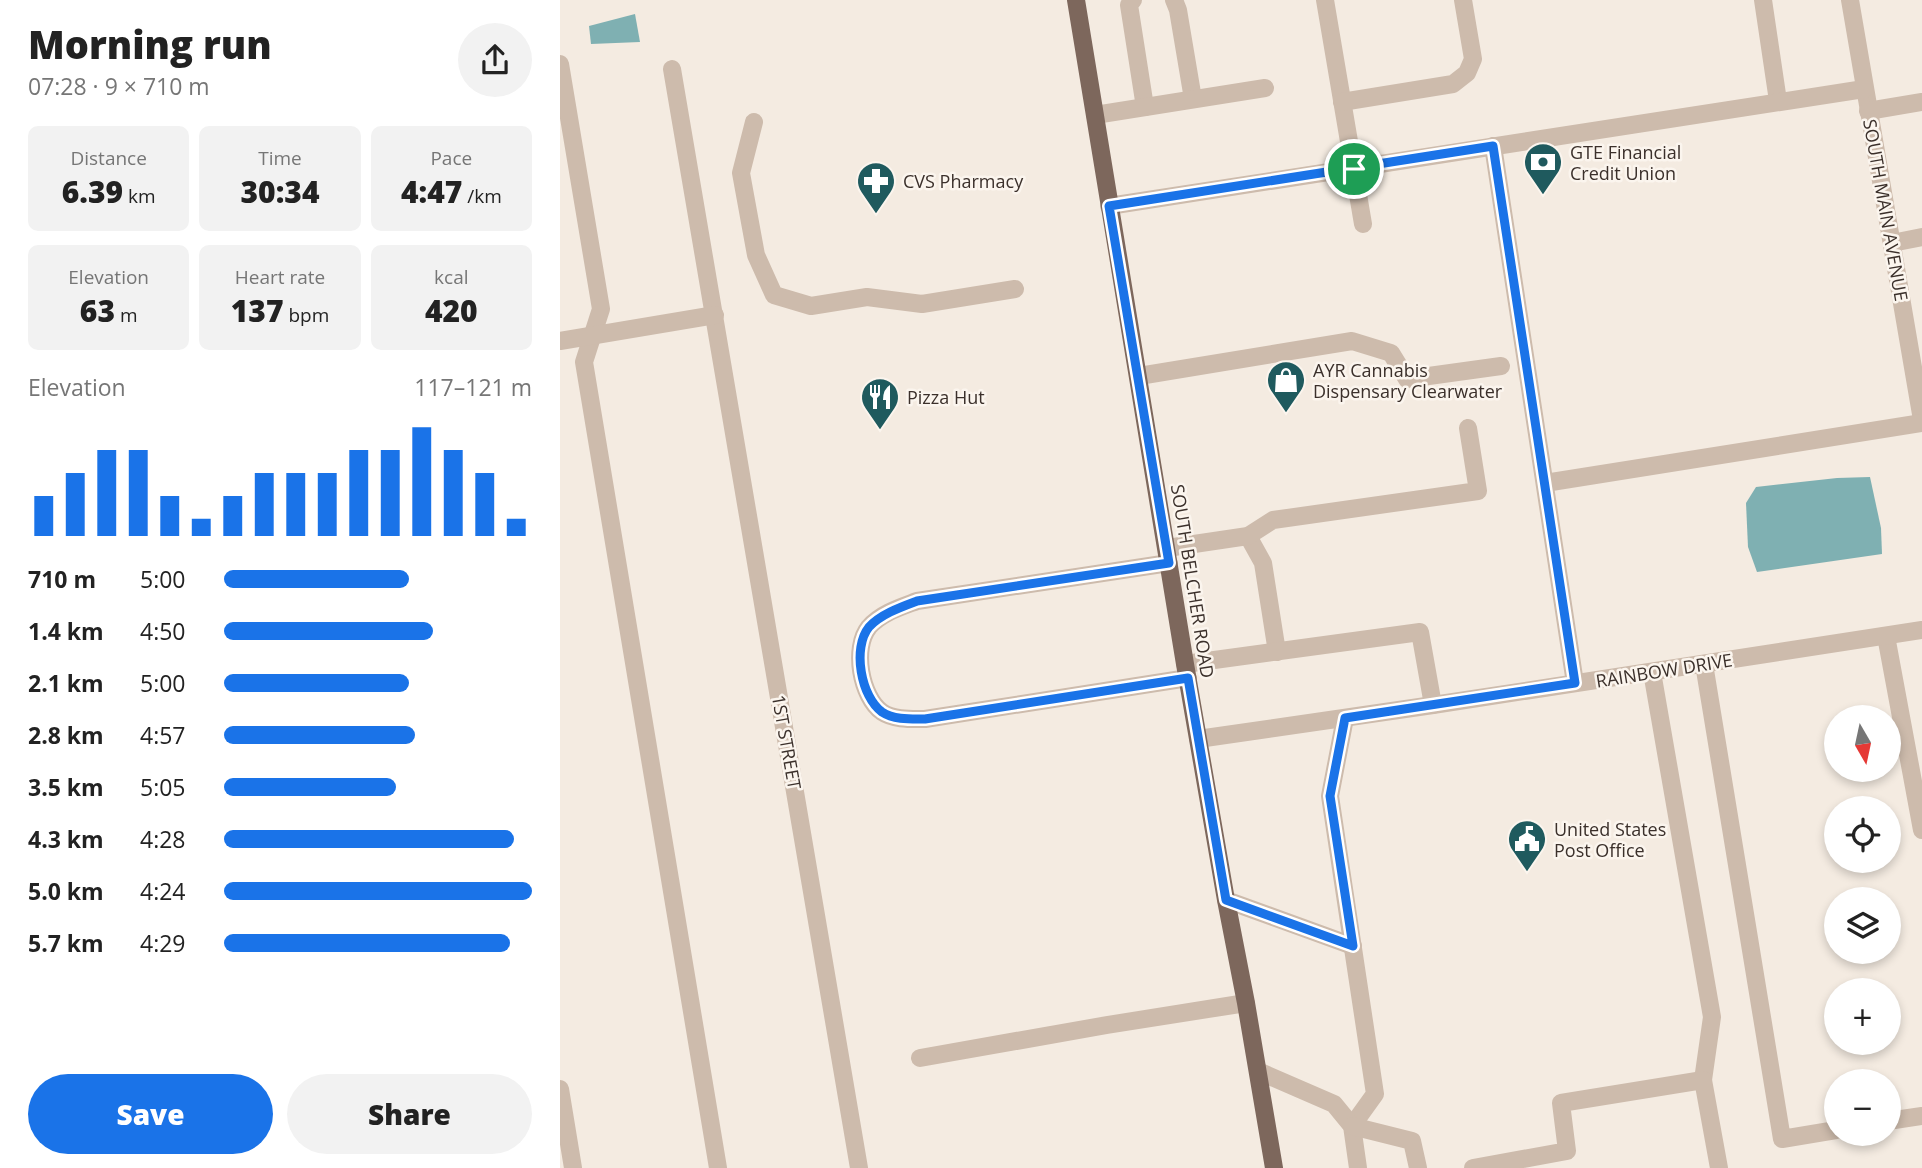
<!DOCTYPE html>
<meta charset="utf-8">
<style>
body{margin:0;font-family:"Open Sans",sans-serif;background:#f2f2f2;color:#222;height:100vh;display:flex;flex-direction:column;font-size:26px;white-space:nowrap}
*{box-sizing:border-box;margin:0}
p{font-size:23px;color:#767676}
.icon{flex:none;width:38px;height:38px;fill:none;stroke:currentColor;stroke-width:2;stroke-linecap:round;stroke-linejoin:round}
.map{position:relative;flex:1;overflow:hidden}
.sheet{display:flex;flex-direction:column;background:#fff;width:560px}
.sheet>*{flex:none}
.needle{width:46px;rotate:171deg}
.fabs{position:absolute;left:1264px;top:705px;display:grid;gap:14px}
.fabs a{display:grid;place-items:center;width:77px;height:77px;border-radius:50%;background:#fff;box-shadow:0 4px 10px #0003;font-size:35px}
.pin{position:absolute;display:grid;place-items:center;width:60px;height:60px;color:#fff;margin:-30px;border:4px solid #fff;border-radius:50%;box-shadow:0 2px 7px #0007}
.round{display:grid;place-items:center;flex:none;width:74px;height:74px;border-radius:37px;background:#f2f2f2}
.head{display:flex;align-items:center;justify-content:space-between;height:119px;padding:0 28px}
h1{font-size:38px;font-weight:800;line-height:52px}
.metrics{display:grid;grid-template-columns:repeat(3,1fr);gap:10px;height:119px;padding:7px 28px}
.metrics div{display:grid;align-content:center;border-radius:10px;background:#f2f2f2;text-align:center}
.metrics b{font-size:30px;font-weight:800}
.metrics small{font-size:19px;font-weight:400}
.metrics p{font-size:19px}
.chart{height:196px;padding:14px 28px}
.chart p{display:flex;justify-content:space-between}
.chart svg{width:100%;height:126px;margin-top:7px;stroke:#1a73e8;stroke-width:6}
.action{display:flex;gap:14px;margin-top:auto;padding:14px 28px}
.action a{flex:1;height:80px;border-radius:42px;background:#1a73e8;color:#fff;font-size:28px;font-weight:800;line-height:80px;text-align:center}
.action a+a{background:#f2f2f2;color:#222}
ul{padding:0 28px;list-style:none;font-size:23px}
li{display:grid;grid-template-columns:112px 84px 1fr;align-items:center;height:52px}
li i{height:18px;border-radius:9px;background:#1a73e8}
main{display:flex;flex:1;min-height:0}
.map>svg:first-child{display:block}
.water{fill:#7fb0b2}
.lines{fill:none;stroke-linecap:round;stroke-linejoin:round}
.minor{stroke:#cdbbac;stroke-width:18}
.major{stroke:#7d675c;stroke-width:18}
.route-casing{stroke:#fff;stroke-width:14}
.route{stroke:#1a73e8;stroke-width:9}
.labels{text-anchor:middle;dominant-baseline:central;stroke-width:5;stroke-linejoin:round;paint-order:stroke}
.poi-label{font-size:18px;fill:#3b302b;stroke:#fbf5ee;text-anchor:start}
.street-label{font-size:18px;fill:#3b302b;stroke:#fbf5ee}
</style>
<main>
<section class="sheet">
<div class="head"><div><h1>Morning run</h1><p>07:28 · 9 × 710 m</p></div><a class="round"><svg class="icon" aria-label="share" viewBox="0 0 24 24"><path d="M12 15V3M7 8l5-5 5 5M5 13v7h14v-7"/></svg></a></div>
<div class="metrics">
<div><p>Distance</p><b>6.39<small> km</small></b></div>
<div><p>Time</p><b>30:34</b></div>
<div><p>Pace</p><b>4:47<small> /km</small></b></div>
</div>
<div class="metrics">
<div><p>Elevation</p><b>63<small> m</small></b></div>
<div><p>Heart rate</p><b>137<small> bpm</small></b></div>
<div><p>kcal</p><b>420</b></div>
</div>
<div class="chart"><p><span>Elevation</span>117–121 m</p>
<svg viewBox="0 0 160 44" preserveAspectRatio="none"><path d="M5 44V30M15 44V22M25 44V14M35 44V14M45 44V30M55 44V38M65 44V30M75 44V22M85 44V22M95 44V22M105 44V14M115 44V14M125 44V6M135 44V14M145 44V22M155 44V38"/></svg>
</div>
<ul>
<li><b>710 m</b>5:00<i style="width:60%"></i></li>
<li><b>1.4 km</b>4:50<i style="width:68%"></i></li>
<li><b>2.1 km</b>5:00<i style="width:60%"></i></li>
<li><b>2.8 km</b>4:57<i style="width:62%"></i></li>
<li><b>3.5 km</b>5:05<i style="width:56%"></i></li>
<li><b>4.3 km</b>4:28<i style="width:94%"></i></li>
<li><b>5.0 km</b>4:24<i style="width:100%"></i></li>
<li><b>5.7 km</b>4:29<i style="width:93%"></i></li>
</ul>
<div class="action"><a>Save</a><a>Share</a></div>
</section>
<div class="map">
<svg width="1362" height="1168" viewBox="0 0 1362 1168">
<rect width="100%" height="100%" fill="#f4ebe1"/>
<g class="water">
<polygon points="75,14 80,42 31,44 29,26"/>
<polygon points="1310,477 1321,528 1322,554 1197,572 1188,547 1186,503 1196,487 1277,478"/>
</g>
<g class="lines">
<g class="minor">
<polyline points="573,0 569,5 585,107"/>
<polyline points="614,0 618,10 633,99"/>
<polyline points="765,0 803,224"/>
<polyline points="1203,0 1218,101"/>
<polyline points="1290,0 1362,420"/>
<polyline points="0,64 41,309 24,362 158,1168"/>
<polyline points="112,69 299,1168"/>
<polyline points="782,102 893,84 907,73 913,59 903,0"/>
<polyline points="1308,111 1362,102"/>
<polyline points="535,115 705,88"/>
<polyline points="194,122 181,173 196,255 214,295 251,306 307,297 362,304 455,289"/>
<polyline points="933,146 1015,683"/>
<polyline points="549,206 1304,89"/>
<polyline points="1332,243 1362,237"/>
<polyline points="0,341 155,315"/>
<polyline points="579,376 792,341 831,353 847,379 941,366"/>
<polyline points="985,483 1362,423"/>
<polyline points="688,536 703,563 717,652"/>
<polyline points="607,548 688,536 713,520 918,491 908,428"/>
<path d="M609,563L357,601C341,607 321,613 309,627C292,648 301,697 322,712C334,720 351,719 365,719L628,678"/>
<polyline points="1326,636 1362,830"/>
<polyline points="625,664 860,632 873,705"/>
<polyline points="1144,664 1222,1139 1276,1130"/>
<polyline points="1092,672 1152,1017 1143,1080"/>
<polyline points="785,718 770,796 815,1094 792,1126"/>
<polyline points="638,739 873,705 1362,630"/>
<polyline points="666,900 793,946"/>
<polyline points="360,1058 547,1025 686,1003"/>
<polyline points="698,1071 774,1104 792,1126 798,1168"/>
<polyline points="0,1089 13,1168"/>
<polyline points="1328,1121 1362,1116"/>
<polyline points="792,1126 852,1141 858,1168"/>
<polyline points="913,1168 1007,1151 1001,1103 1143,1080 1159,1168"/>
</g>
<polyline class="major" points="516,0 625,664 666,900 686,1003 714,1168"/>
</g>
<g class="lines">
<defs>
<path id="route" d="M933,146L1015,683L785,718L770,796L793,946L666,900L628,678L365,719C351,719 334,720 322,712C301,697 292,648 309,627C321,614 341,607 357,601L609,563L549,206Z"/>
</defs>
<use href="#route" class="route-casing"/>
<use href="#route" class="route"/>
</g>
<defs>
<symbol id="bank-pin" viewBox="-11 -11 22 30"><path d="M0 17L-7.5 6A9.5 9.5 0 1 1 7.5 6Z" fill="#1f5a5e" stroke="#fbf5ee"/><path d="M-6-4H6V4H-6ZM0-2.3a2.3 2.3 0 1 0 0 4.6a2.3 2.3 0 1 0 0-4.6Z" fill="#fff"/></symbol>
<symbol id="pharmacy-pin" viewBox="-11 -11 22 30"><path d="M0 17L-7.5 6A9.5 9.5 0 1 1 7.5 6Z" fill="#1f5a5e" stroke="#fbf5ee"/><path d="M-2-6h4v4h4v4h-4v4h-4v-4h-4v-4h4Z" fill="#fff"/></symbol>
<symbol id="shop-pin" viewBox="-11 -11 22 30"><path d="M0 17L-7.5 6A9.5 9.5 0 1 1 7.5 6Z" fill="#1f5a5e" stroke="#fbf5ee"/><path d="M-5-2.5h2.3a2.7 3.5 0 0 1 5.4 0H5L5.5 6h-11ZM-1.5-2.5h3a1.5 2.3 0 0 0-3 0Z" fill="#fff"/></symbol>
<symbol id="restaurant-pin" viewBox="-11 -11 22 30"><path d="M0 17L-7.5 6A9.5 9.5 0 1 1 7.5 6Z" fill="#1f5a5e" stroke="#fbf5ee"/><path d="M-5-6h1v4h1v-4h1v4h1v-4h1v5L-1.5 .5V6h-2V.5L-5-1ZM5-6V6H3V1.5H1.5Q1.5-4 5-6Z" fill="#fff"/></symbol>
<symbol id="civic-pin" viewBox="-11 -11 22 30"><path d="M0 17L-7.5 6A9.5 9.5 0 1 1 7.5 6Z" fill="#1f5a5e" stroke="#fbf5ee"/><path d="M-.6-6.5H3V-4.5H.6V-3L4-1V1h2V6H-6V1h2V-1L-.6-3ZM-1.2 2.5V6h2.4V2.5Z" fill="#fff"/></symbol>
</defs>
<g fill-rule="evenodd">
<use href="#bank-pin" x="961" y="140" width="44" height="60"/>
<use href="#pharmacy-pin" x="294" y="159" width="44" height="60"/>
<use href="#shop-pin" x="704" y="358" width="44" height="60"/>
<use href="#restaurant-pin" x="298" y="375" width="44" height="60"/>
<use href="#civic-pin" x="945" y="817" width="44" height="60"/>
</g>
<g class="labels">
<g class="poi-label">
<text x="1010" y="152">GTE Financial<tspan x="1010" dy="21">Credit Union</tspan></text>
<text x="343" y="181">CVS Pharmacy</text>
<text x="753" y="370">AYR Cannabis<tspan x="753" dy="21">Dispensary Clearwater</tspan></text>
<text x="347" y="397">Pizza Hut</text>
<text x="994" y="829">United States<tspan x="994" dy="21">Post Office</tspan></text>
</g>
<g class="street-label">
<text transform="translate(1326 210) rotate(80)">SOUTH MAIN AVENUE</text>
<text transform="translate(633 581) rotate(81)">SOUTH BELCHER ROAD</text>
<text transform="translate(1104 670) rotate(-9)">RAINBOW DRIVE</text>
<text transform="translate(227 742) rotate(80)">1ST STREET</text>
</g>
</g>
</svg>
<div class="fabs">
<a><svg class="needle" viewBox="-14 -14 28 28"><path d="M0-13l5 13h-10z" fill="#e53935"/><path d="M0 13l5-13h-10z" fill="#767676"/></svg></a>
<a><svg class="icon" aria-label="locate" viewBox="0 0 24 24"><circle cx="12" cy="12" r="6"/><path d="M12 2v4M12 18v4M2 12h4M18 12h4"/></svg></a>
<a><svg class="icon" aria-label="layers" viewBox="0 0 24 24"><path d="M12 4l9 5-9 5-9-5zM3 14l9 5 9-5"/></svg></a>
<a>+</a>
<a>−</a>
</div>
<div class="pin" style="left:794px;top:169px;background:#1e9e55"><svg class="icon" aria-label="arrive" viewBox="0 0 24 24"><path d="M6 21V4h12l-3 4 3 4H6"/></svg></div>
</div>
</main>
